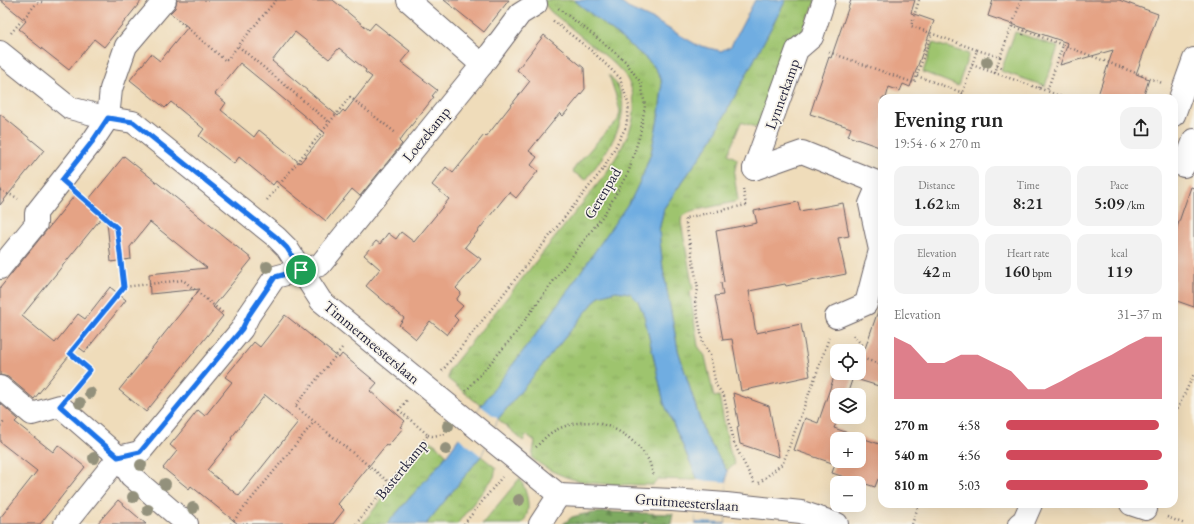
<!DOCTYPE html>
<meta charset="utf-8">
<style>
body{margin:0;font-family:"EB Garamond",serif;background:#f2f2f2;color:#222;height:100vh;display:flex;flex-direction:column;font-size:15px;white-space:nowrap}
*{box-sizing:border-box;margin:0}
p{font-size:13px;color:#767676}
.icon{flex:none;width:22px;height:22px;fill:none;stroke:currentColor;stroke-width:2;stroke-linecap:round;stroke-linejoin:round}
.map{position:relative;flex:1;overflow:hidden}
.drawer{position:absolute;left:878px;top:94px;width:300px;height:414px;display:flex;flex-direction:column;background:#fff;border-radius:12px;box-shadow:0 4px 16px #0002}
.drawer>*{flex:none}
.controls{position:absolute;left:830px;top:344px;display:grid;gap:8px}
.controls a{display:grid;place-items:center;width:36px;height:36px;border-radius:8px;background:#fff;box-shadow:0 4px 16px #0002;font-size:20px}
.pin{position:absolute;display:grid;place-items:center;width:34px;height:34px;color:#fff;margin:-17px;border:2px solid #fff;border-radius:50%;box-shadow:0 1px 4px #0007}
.round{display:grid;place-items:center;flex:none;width:42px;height:42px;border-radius:12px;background:#f2f2f2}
.headline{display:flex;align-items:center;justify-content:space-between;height:68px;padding:0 16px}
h1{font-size:22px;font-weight:600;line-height:30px}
.stats{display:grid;grid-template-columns:repeat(3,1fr);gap:6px;height:68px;padding:4px 16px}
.stats div{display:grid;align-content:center;border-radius:10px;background:#f2f2f2;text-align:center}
.stats b{font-size:17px;font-weight:600}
.stats small{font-size:11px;font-weight:400}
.stats p{font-size:11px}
.chart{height:112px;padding:8px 16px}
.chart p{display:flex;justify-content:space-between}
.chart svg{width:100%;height:72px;margin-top:4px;fill:#d1495b;opacity:.7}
ul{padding:0 16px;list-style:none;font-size:13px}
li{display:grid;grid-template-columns:64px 48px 1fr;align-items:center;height:30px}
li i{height:10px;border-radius:5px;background:#d1495b}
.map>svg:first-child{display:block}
.grass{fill:url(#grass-tufts);stroke:#607354}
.forest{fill:url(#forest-firs);stroke:#50664e}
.park{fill:#9ec46e;stroke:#607354}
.water{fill:#6fade1;stroke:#48688e}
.pier{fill:#efdcba}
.building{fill:#e5a385;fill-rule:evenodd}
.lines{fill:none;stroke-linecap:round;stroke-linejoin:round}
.minor-casing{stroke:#6a6367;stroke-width:24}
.path{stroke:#6a6367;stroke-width:2.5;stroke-dasharray:1 3;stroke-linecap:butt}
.minor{stroke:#fff;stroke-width:22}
.tree{fill:#93917c}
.route-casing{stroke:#fff;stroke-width:8}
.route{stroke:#1a73e8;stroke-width:5}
.labels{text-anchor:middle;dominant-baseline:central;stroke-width:3.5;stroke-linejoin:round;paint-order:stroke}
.street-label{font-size:15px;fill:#22223b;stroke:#f7f3e8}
</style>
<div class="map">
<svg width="1194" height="524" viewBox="0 0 1194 524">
<defs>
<pattern id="grass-tufts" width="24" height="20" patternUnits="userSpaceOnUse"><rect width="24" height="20" fill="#9ec46e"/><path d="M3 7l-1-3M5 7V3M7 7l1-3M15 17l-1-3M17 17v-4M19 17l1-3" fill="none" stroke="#88a860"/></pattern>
<pattern id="forest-firs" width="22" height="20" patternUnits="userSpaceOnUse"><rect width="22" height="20" fill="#7eaa61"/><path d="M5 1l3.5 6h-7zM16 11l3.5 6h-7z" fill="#678a51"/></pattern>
</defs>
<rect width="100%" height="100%" fill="#f7f3e8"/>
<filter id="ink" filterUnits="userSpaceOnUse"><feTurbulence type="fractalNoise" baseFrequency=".025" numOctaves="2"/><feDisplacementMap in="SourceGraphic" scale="8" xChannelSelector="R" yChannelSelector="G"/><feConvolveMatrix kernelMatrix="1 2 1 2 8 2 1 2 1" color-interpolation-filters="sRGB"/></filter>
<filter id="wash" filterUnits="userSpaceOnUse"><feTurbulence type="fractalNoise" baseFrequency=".012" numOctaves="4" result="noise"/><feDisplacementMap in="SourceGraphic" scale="16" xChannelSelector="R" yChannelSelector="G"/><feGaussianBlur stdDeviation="0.9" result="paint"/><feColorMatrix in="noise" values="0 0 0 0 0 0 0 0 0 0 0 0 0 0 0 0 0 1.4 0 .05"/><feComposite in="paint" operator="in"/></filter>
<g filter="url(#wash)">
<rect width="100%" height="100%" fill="#efdcba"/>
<g class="grass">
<path d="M543,0H574L642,55L652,64L657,71L661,79L662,89L659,114L651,153L643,175L632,198L594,253L550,316L481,406L448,379L449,370L605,175C614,160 624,146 630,129C637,112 635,89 624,74C614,62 601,52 589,43C577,33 564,22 551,12L543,2Z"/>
<polygon points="786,0 816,0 761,129 741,122 728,154 737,159 734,175 738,200 734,202 692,211 682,216 681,222 693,289 690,292 698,346 705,356 714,397 719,396 730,452 735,464 727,471 704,433 678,350 663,269 659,231 664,208 711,141"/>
<path d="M609,75C642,109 607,151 586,180L573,172L575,167L603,135L618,120L620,111L616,96Z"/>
<path d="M616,291L630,293L638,301L644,315L664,403L698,480L659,479L653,485C623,484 590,487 561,475C550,471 541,465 532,458L535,441L527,435L523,441L498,419L599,296Z"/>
<polygon points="431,441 446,454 443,460 387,524 362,524 428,443"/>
<polygon points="481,456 496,468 494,477 457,524 426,524"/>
<path d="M520,478C527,493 533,509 522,524H482Z"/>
</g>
<polygon class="forest" points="604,512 673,514 671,524 654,524 644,522 644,524 563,524 572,517 584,514"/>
<g class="park">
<polygon points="1015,32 1058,47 1045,86 1001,71"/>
<polygon points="933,43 969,54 958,86 923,72"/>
</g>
<polygon class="water" points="574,0 618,0 628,8 652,19 697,45 721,51 731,46 755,0 786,0 711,141 664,208 659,231 663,269 678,350 704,433 727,471 725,524 696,524 698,480 664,403 644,315 638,301 630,293 616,291 599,296 498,419 481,456 426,524 387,524 443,460 459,438 481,406 550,316 632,198 643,175 651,153 659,114 662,89 661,79 657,71 652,64 642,55"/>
<g class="pier">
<polygon points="481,406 498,419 481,456 458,437"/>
<polygon points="696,480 727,482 725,523 696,522"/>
</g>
<g id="blocks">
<g class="building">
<polygon points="0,0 142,0 104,47 94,39 69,70 27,37 28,36 19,29 26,21"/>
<path d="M177,0H333L369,30L375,23L410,51L401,62L437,90L432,96L434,97L399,141L402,144L360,196L352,189L326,221L276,181L273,185L239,157L234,164L199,136L204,129L171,102L165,108L130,80L151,54L160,61L188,27L170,13L175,8ZM295,32L329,59L339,48L366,70L365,72L372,77L345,112L343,110L338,116L272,61ZM240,63L325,133L300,163L259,130L254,137L221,110L226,103L215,94Z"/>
<polygon points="444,0 509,0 484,32"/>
<polygon points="851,0 915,0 911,13 934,21 910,87 903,84 900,91 889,87 886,98 882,98 882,148 848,136 851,128 810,114 829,57 831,58"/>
<polygon points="993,0 1119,0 1158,14 1136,74 1149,79 1143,98 1097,98 1113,50 1060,65 1068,43 988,16"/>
<polygon points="544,35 584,68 585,89 563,116 560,113 529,151 537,157 531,165 538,171 516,198 509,192 465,247 481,259 456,288 461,293 456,300 463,306 454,316 458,320 447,335 430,321 416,339 399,325 404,318 366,286 380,269 364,255 376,241 380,244 388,233 396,239 401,232 414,242 449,199 432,185 446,167 453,173 484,135 486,137 530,81 517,70"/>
<polygon points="0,114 44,150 0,205"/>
<polygon points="124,156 252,259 213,307 223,316 146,412 119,390 200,289 150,294 149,274 207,268 150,222 130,247 131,259 111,262 106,212 22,316 55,343 78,314 85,319 110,287 126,300 85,352 77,346 34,399 8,377 0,375 0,288 75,195 85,204"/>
<polygon points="1191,187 1194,188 1194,307 1174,300 1174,236"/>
<polygon points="798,202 800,211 843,203 849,236 838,238 846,274 786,286 785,284 749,291 756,333 801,324 810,376 741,391 732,339 723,340 715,296 723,295 721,283 724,282 716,231 757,223 754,211"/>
<polygon points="879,308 882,309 882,387 859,380 859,366"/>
<path d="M285,315L339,358L342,354L377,383L370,391L405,421L400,427L403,428L388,446L386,445L338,504L344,510L333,524H238L191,486L189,489L163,468L177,451L170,445L184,428L198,410L205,416L232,382L225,377L254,342L260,347ZM265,395L298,422L239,496L207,470L232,439L231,438Z"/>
<path d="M835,374L852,380L847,395H837V417H839L834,428L882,445V481L878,479L875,487L832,473L835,464L794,450L805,418L818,423ZM837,439H859V461H837Z"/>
<polygon points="733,393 769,406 779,457 740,444 737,427 739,426"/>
<polygon points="0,403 18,419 15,422 53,452 58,445 85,467 40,524 0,524 0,518 37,471 0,442"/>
<polygon points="118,500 146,524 97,524"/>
</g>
</g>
</g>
<g filter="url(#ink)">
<use href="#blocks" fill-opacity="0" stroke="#6a6367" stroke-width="1"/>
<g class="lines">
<defs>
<g id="minor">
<polyline points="0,52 70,108 108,118 133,122 276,237 287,248 321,301 559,495"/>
<polyline points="482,65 520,14 536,4"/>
<polyline points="1174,115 1194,59"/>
<polyline points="1174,162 1184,166 1194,140"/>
<polyline points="754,169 797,50 812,37 824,0"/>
<polyline points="754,169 802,152 879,183 882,182"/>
<polyline points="0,268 36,224 36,213 92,142 108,118 111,89 126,46 165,0"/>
<polyline points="836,317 866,304 880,250 870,204 879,183"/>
<polyline points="0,387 32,414 60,406 119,457 131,476 187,524"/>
<polyline points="559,495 672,500 726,504 801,512 837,524"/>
<polyline points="1131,504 1146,509"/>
<polyline points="65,524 119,457 140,452 242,329 249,315 275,277 320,265 482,65 408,0"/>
<polyline points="540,524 559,495"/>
<polyline points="1019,524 1024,520 1031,504"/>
</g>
</defs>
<use href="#minor" class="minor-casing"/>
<g class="path">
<polyline points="276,0 238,46 329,122"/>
<polyline points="919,0 911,26 977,50 961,98"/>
<polyline points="1021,0 1012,26 1063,45 1047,91 1064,98"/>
<polyline points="178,20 226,61 238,46"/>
<polyline points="11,33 36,4 42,2 44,0"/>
<polyline points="1023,35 1025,30"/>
<polyline points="1063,45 1162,83"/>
<polyline points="977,50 1000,57 995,73 1047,91"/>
<polyline points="829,52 914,83 932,33"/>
<polyline points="1000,57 1012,26"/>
<polyline points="972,65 995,73"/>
<polyline points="997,66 1002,68"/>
<polyline points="917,76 963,93"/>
<polyline points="1039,88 1041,84"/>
<polyline points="743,189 746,205 685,218 698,289 695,301 703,344 710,355 716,385 724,396 734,443 754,483"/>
<path d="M0,190C7,196 11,193 18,199"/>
<polyline points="78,195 117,228 124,287 183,280 223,313"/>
<polyline points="267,200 350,97 397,134"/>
<polyline points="853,335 861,344 859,351"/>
<polyline points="342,348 295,406 390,483"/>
<polyline points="859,357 882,365"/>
<polyline points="442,371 604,168 626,127 629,106 620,78 593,52 552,20"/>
<polyline points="75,388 90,370 70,353 124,287"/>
<polyline points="466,391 512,338 560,272 605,213 629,171 640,134 645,106 641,83 625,61 591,33 558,8"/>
<polyline points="1174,416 1194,374"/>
<polyline points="0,426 5,421"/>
<polyline points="428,435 432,436 446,434"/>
<path d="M536,447C541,442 548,434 554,431C581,417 605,420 629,438C637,445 644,452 649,461C651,466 652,471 654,476"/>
<polyline points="759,483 783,463 817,372 829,338"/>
<polyline points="1167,517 1185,524"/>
<polyline points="231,524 314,422"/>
<polyline points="356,524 428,435 399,410 407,400"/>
<polyline points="464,524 502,477"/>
<polyline points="912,524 919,504"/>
</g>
<use href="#minor" class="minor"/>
</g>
<g class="tree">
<circle cx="987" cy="62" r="6"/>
<circle cx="267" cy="267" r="6"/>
<circle cx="90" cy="393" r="6"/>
<circle cx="80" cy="403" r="6"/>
<circle cx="448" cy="426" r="6"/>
<circle cx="446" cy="449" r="6"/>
<circle cx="94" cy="458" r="6"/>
<circle cx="141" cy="465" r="6"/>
<circle cx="165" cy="484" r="6"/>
<circle cx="133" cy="497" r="6"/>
<circle cx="519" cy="500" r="6"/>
<circle cx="193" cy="508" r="6"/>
<circle cx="148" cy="510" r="6"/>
</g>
</g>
<g class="lines" filter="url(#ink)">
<defs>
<polygon id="route" points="108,118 133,122 276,237 287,248 301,270 275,277 249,315 242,329 140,452 118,457 60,406 90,370 70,353 124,287 117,228 62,180 92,142"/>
</defs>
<use href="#route" class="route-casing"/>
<use href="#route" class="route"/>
</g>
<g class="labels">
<g class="street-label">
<text transform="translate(782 94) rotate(-70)">Lynnerkamp</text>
<text transform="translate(426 134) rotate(-51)">Loezekamp</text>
<text transform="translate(602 193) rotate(-59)">Gerenpad</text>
<text transform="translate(372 342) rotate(40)">Timmermeesterslaan</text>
<text transform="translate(401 469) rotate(-51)">Bastertkamp</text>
<text transform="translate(687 502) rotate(4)">Gruitmeesterslaan</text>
</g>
</g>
</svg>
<div class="controls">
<a><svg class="icon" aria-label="locate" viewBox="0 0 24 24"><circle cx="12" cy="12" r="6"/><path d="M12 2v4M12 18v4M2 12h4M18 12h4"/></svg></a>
<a><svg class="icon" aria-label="layers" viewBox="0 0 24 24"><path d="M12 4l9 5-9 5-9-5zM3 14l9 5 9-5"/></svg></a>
<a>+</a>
<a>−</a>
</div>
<div class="pin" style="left:301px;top:270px;background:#1e9e55"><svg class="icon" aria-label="arrive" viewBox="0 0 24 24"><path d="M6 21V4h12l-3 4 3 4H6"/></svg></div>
<section class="drawer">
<div class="headline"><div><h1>Evening run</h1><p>19:54 · 6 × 270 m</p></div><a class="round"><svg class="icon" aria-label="share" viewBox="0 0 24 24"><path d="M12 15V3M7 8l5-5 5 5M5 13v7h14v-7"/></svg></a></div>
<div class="stats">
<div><p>Distance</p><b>1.62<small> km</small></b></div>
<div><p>Time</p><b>8:21</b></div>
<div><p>Pace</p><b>5:09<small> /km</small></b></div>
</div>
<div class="stats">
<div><p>Elevation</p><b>42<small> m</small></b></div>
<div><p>Heart rate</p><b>160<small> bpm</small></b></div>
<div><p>kcal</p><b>119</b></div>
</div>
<div class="chart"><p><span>Elevation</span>31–37 m</p>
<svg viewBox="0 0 160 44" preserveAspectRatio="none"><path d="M0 44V6L10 11L20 22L30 22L40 17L50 17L60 22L70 27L80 38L90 38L100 33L110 27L120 22L130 17L140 11L150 6L160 6V44z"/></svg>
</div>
<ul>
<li><b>270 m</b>4:58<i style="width:98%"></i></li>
<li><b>540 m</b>4:56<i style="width:100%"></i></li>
<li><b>810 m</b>5:03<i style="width:91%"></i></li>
</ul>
</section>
</div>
